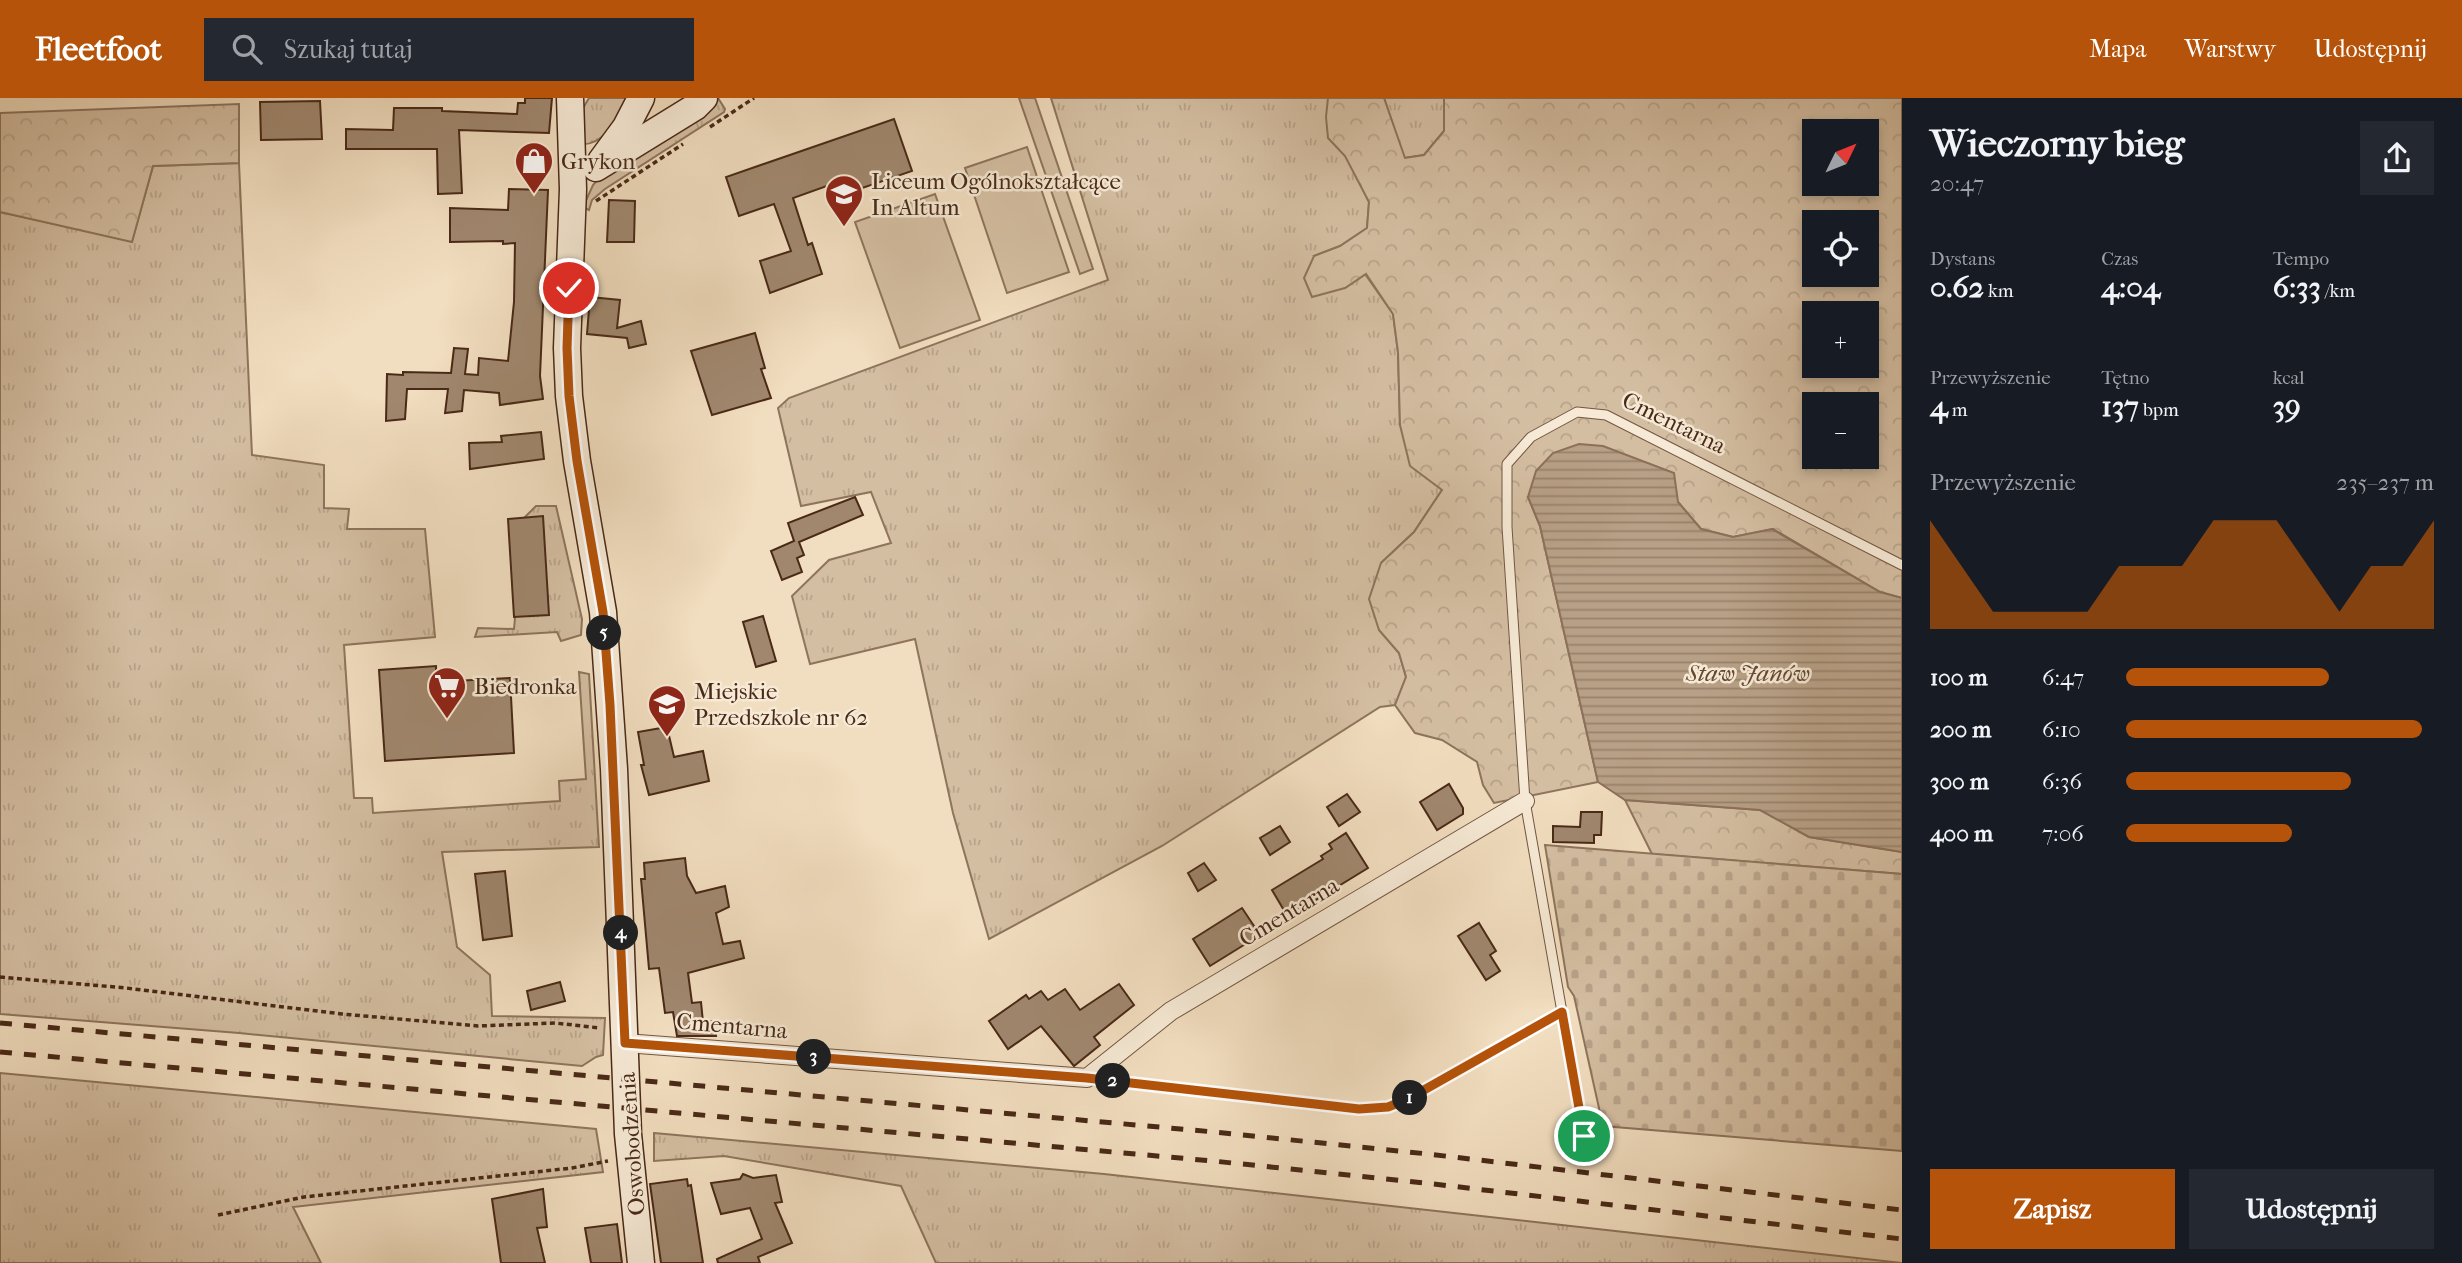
<!DOCTYPE html>
<html lang="pl">
<meta charset="utf-8">
<style>
body{margin:0;font-family:"IM FELL French Canon",serif;background:#242831;color:#f1f3f6;height:100vh;display:flex;flex-direction:column;font-size:26px;white-space:nowrap}
*{box-sizing:border-box;margin:0}
p{font-size:23px;color:#9ea1a6}
.icon{flex:none;width:38px;height:38px;fill:none;stroke:currentColor;stroke-width:2;stroke-linecap:round;stroke-linejoin:round}
.map{position:relative;flex:1;overflow:hidden}
.side{display:flex;flex-direction:column;background:#171b24;width:560px}
.side>*{flex:none}
.needle{width:46px;rotate:47deg}
.buttons{position:absolute;left:1802px;top:21px;display:grid;gap:14px}
.buttons a{display:grid;place-items:center;width:77px;height:77px;border-radius:0px;background:#171b24;box-shadow:0 4px 10px #0003;font-size:35px}
.pin{position:absolute;display:grid;place-items:center;width:60px;height:60px;color:#fff;margin:-30px;border:4px solid #fff;border-radius:50%;box-shadow:0 2px 7px #0007}
.km{position:absolute;width:35px;height:35px;margin:-18px;border-radius:50%;background:#222;color:#fff;font-size:19px;line-height:35px;text-align:center}
.round{display:grid;place-items:center;flex:none;width:74px;height:74px;border-radius:0px;background:#242831}
.summary{display:flex;align-items:center;justify-content:space-between;height:119px;padding:0 28px}
h1{font-size:38px;font-weight:700;line-height:52px}
.figures{display:grid;grid-template-columns:repeat(3,1fr);gap:10px;height:119px;padding:7px 28px}
.figures div{display:grid;align-content:center}
.figures b{font-size:30px;font-weight:700}
.figures small{font-size:19px;font-weight:400}
.figures p{font-size:19px}
.chart{height:196px;padding:14px 28px}
.chart p{display:flex;justify-content:space-between}
.chart svg{width:100%;height:126px;margin-top:7px;fill:#b45309;opacity:.7}
.action{display:flex;gap:14px;margin-top:auto;padding:14px 28px}
.action a{flex:1;height:80px;border-radius:0px;background:#b45309;color:#fff;font-size:28px;font-weight:700;line-height:80px;text-align:center}
.action a+a{background:#242831;color:#f1f3f6}
ul{padding:0 28px;list-style:none;font-size:23px}
li{display:grid;grid-template-columns:112px 84px 1fr;align-items:center;height:52px}
li i{height:18px;border-radius:9px;background:#b45309}
header{display:flex;align-items:center;gap:42px;box-sizing:border-box;height:98px;padding:0 35px;background:#b45309;color:#fff}
header strong{font-size:33px}
nav{display:flex;gap:38px;margin-inline-start:auto;font-size:24px}
.search{width:490px;height:63px;background:#242831;display:flex;align-items:center;gap:18px;box-sizing:border-box;padding:0 24px;border-radius:0px;color:#9ea1a6;font-size:26px}
main{display:flex;flex:1;min-height:0}
.map>svg:first-child{display:block}
.grass{fill:url(#grass-tufts);stroke:#8e745c;stroke-width:2}
.forest{fill:url(#forest-crowns);stroke:#8e745c;stroke-width:2;fill-rule:evenodd}
.cemetery{fill:url(#cemetery-stones);stroke:#8e745c;stroke-width:2}
.pitch{fill:#d4bea2;stroke:#8e745c;stroke-width:2}
.water{fill:url(#water-rules);stroke:#8c705a;stroke-width:2}
.building{fill:#a0876e;stroke:#492917;stroke-width:2}
.lines{fill:none;stroke-linecap:round;stroke-linejoin:round}
.lane-casing{stroke:#735641;stroke-width:11}
.street-casing{stroke:#735641;stroke-width:20}
.secondary-casing{stroke:#492917;stroke-width:29}
.path{stroke:#492917;stroke-width:3.5;stroke-dasharray:5 3.5;stroke-linecap:butt}
.lane{stroke:#f6e9d5;stroke-width:9}
.street{stroke:#f6e9d5;stroke-width:18}
.secondary{stroke:#f6e9d5;stroke-width:26}
.rail{stroke:#492917;stroke-width:5;stroke-dasharray:12 12;stroke-linecap:butt}
.route-casing{stroke:#fff;stroke-width:14}
.route{stroke:#b45309;stroke-width:9}
.labels{text-anchor:middle;dominant-baseline:central;stroke-width:5;stroke-linejoin:round;paint-order:stroke}
.poi-label{font-size:23px;fill:#492917;stroke:#f6e9d5;text-anchor:start}
.street-label{font-size:23px;fill:#492917;stroke:#f6e9d5}
.water-label{font-size:24px;font-style:italic;fill:#654733;stroke:#f6e9d5}
</style>
<header>
<strong>Fleetfoot</strong>
<div class="search"><svg class="icon" aria-label="search" viewBox="0 0 24 24"><circle cx="10" cy="10" r="6"/><path d="M15 15l6 6"/></svg>Szukaj tutaj</div>
<nav><a>Mapa</a><a>Warstwy</a><a>Udostępnij</a></nav>
</header>
<main>
<div class="map">
<svg width="1902" height="1165" viewBox="0 0 1902 1165">
<defs>
<pattern id="grass-tufts" width="24" height="20" patternUnits="userSpaceOnUse" patternTransform="scale(1.75)"><rect width="24" height="20" fill="#d4bea2"/><path d="M3 7l-1-3M5 7V3M7 7l1-3M15 17l-1-3M17 17v-4M19 17l1-3" fill="none" stroke="#b8a38b"/></pattern>
<pattern id="forest-crowns" width="20" height="18" patternUnits="userSpaceOnUse" patternTransform="scale(1.75)"><rect width="20" height="18" fill="#d4bea2"/><path d="M2 6a3 3 0 1 1 6 0M12 15a3 3 0 1 1 6 0" fill="none" stroke="#b8a38b"/></pattern>
<pattern id="cemetery-stones" width="16" height="16" patternUnits="userSpaceOnUse" patternTransform="scale(1.75)"><rect width="16" height="16" fill="#d4bea2"/><path d="M2 7V4a2 2 0 0 1 4 0v3zM10 15v-3a2 2 0 0 1 4 0v3z" fill="#b8a38b"/></pattern>
<pattern id="water-rules" width="6" height="5" patternUnits="userSpaceOnUse" patternTransform="scale(1.75)"><rect width="6" height="5" fill="#b8a086"/><path d="M0 2.5h6" fill="none" stroke="#98826d"/></pattern>
</defs>
<rect width="100%" height="100%" fill="#f1ddbf"/>
<filter id="stains"><feTurbulence type="fractalNoise" baseFrequency=".00286" numOctaves="4"/><feColorMatrix values="0 0 0 0 .2 0 0 0 0 .09 0 0 0 0 .02 0 0 0 .5 -.17"/></filter>
<radialGradient id="worn" r=".72"><stop offset=".6" stop-color="#630" stop-opacity="0"/><stop offset="1" stop-color="#630" stop-opacity=".3"/></radialGradient>
<g class="grass">
<path d="M589,0H629C618,18 605,49 580,46L579,17Z"/>
<polygon points="718,0 725,11 724,14 605,91 592,102 589,112 583,109 593,87 605,73"/>
<polygon points="1051,0 1329,0 1349,61 1369,104 1367,130 1340,148 1314,158 1345,190 1365,176 1393,216 1398,254 1400,327 1442,392 1414,434 1381,465 1379,532 1399,555 1406,579 1395,607 1380,609 1162,748 989,841 953,715 915,541 810,566 792,498 829,462 891,445 871,394 801,408 778,310 789,300 1108,182"/>
<polygon points="1384,0 1444,0 1444,33 1424,57 1404,60"/>
<polygon points="239,65 252,357 324,367 324,410 349,411 347,431 425,431 435,539 344,547 354,700 372,700 373,715 560,703 559,683 586,681 579,574 589,576 599,749 442,754 457,849 490,877 492,918 605,920 603,957 596,959 582,968 239,935 0,916 0,114 132,143 153,68"/>
<polygon points="536,408 556,408 582,521 581,537 561,543 557,534 475,539 478,530 514,531 524,420"/>
<polygon points="0,975 596,1031 603,1074 293,1109 321,1165 0,1165"/>
<polygon points="654,1035 1104,1076 1902,1165 936,1165 901,1088 724,1058 654,1063"/>
</g>
<g class="forest">
<path d="M1328,0H1384L1405,60L1424,57L1444,33V0H1902V500L1880,494L1773,431L1733,439L1701,431L1678,404L1528,399L1540,428L1598,684L1494,705L1483,687L1477,664L1442,642L1415,635L1395,607L1406,579L1399,555L1379,532L1369,501L1381,465L1414,434L1442,392L1410,368L1400,327L1398,254L1393,216L1366,176L1345,190L1312,199L1304,180L1314,158L1340,148L1367,130L1369,104L1345,58L1328,40L1326,19ZM1815,33H1867V86H1815ZM1815,124H1867V177H1815ZM1815,215H1867V268H1815ZM1815,306H1867V359H1815Z"/>
<polygon points="239,6 239,65 153,68 132,144 0,114 0,15"/>
<polygon points="1625,702 1761,712 1809,739 1902,754 1902,776 1652,756"/>
</g>
<polygon class="cemetery" points="1545,747 1902,776 1902,1053 1603,1028 1574,898 1568,889"/>
<g class="pitch">
<polygon points="1019,0 1035,0 1093,171 1080,176"/>
<polygon points="1027,49 1069,174 1007,195 965,70"/>
<polygon points="935,96 980,222 900,250 855,124"/>
</g>
<polygon class="water" points="1579,346 1603,348 1674,375 1678,404 1701,431 1733,439 1772,431 1880,494 1902,500 1902,754 1809,739 1760,712 1625,702 1598,684 1540,428 1528,399 1536,373 1553,355"/>
<g class="building">
<polygon points="525,0 552,0 549,35 459,32 462,95 438,96 437,51 346,51 346,31 393,32 394,10 442,10 442,13 517,16 518,5 525,5"/>
<polygon points="320,3 322,41 261,42 260,4"/>
<polygon points="894,21 912,73 839,98 835,85 793,100 808,147 812,145 822,176 770,195 760,163 791,153 774,106 739,118 726,79"/>
<polygon points="509,91 548,92 540,278 543,301 500,307 499,295 464,292 462,313 445,315 448,291 407,291 405,321 386,323 387,276 403,277 403,274 451,275 454,250 468,251 465,276 478,277 479,260 508,263 514,204 515,145 503,146 503,143 450,144 450,110 508,112"/>
<polygon points="609,102 635,103 634,144 607,144"/>
<polygon points="590,199 620,202 617,230 641,223 646,246 629,250 627,240 587,236"/>
<polygon points="755,235 765,270 761,271 771,300 712,317 691,253"/>
<polygon points="541,334 544,361 470,371 469,345 502,344 501,338"/>
<polygon points="855,399 863,417 799,444 804,457 797,460 802,474 782,482 771,453 794,443 788,425"/>
<polygon points="543,418 549,517 514,519 508,421"/>
<polygon points="763,518 776,563 756,569 743,524"/>
<polygon points="436,568 436,584 510,580 514,655 385,663 379,572"/>
<polygon points="667,629 674,659 703,653 709,683 649,697 641,667 644,667 638,634"/>
<polygon points="1449,686 1463,710 1463,716 1437,732 1420,704"/>
<polygon points="1347,696 1360,714 1339,728 1327,709"/>
<polygon points="1581,714 1602,714 1601,737 1594,737 1594,745 1553,744 1553,728 1580,729"/>
<polygon points="1280,728 1290,744 1270,757 1260,740"/>
<polygon points="1346,735 1368,770 1288,819 1272,792 1323,761 1321,758 1332,751 1329,746"/>
<polygon points="685,760 687,778 696,795 725,788 729,809 716,815 723,846 740,843 744,860 688,875 692,905 701,904 703,924 714,923 716,938 677,938 673,914 665,915 659,870 649,871 641,781 645,781 644,765"/>
<polygon points="1204,765 1216,782 1198,793 1188,775"/>
<polygon points="505,773 512,838 483,842 475,776"/>
<polygon points="1242,810 1260,837 1210,868 1193,841"/>
<polygon points="1479,825 1496,853 1490,857 1500,873 1486,882 1458,838"/>
<polygon points="560,884 565,903 531,912 527,893"/>
<polygon points="1119,886 1134,907 1094,939 1100,947 1074,968 1041,928 1008,951 989,923 1026,897 1029,901 1041,893 1048,902 1065,891 1080,912"/>
<polygon points="743,1076 753,1080 776,1077 782,1104 775,1105 792,1145 758,1159 760,1165 718,1165 717,1161 762,1141 750,1110 721,1116 711,1085 740,1081"/>
<polygon points="687,1081 688,1088 691,1087 703,1165 661,1165 650,1086"/>
<polygon points="543,1091 547,1129 537,1130 545,1165 501,1165 492,1101"/>
<polygon points="617,1126 622,1165 591,1165 585,1130"/>
</g>
<g class="lines">
<defs>
<g id="lane">
<polyline points="1562,914 1584,1038"/>
<polyline points="1089,980 1359,1011 1388,1008 1408,1001 1562,914 1525,703 1507,429 1507,366 1531,339 1577,314 1606,317 1902,467"/>
</g>
<polyline id="street" points="625,945 1087,980 1171,913 1525,703"/>
<g id="secondary">
<polyline points="570,0 573,91 567,250 569,298 577,363 603,514 614,671 628,1036 641,1165"/>
<polyline points="601,63 626,29 641,0"/>
<polyline points="596,70 695,9 704,0"/>
</g>
</defs>
<use href="#lane" class="lane-casing"/>
<use href="#street" class="street-casing"/>
<use href="#secondary" class="secondary-casing"/>
<g class="path">
<polyline points="710,29 754,0"/>
<polyline points="596,103 683,46"/>
<polyline points="0,879 126,890 342,916 478,928 555,925 600,930"/>
<polyline points="218,1117 304,1099 572,1070 608,1063"/>
</g>
<use href="#lane" class="lane"/>
<use href="#street" class="street"/>
<use href="#secondary" class="secondary"/>
<g class="rail">
<polyline points="0,925 1214,1034 1428,1056 1902,1112"/>
<polyline points="0,954 1213,1063 1425,1085 1902,1141"/>
</g>
</g>
<g class="lines">
<defs>
<polyline id="route" points="569,190 567,250 569,298 577,363 603,514 610,607 625,945 1087,980 1359,1011 1388,1009 1408,1001 1562,914 1584,1038"/>
</defs>
<use href="#route" class="route-casing"/>
<use href="#route" class="route"/>
</g>
<defs>
<symbol id="shop-pin" viewBox="-11 -11 22 30"><path d="M0 17L-7.5 6A9.5 9.5 0 1 1 7.5 6Z" fill="#8f2418" stroke="#f6e9d5"/><path d="M-5-2.5h2.3a2.7 3.5 0 0 1 5.4 0H5L5.5 6h-11ZM-1.5-2.5h3a1.5 2.3 0 0 0-3 0Z" fill="#fff"/></symbol>
<symbol id="school-pin" viewBox="-11 -11 22 30"><path d="M0 17L-7.5 6A9.5 9.5 0 1 1 7.5 6Z" fill="#8f2418" stroke="#f6e9d5"/><path d="M0-5L7-2L0 1L-7-2ZM-4 1L0 2.5L4 1V4Q0 6-4 4Z" fill="#fff"/></symbol>
<symbol id="supermarket-pin" viewBox="-11 -11 22 30"><path d="M0 17L-7.5 6A9.5 9.5 0 1 1 7.5 6Z" fill="#8f2418" stroke="#f6e9d5"/><path d="M-6-5.5h2.5l.6 2H6L4.5 2H-2.5L-4.4-4H-6ZM-1.5 3.2a1.3 1.3 0 1 0 .1 0ZM3 3.2a1.3 1.3 0 1 0 .1 0Z" fill="#fff"/></symbol>
</defs>
<g fill-rule="evenodd">
<use href="#shop-pin" x="512" y="41" width="44" height="60"/>
<use href="#school-pin" x="822" y="74" width="44" height="60"/>
<use href="#supermarket-pin" x="425" y="566" width="44" height="60"/>
<use href="#school-pin" x="645" y="584" width="44" height="60"/>
</g>
<g class="labels">
<g class="poi-label">
<text x="561" y="63">Grykon</text>
<text x="871" y="83">Liceum Ogólnokształcące<tspan x="871" dy="26">In Altum</tspan></text>
<text x="474" y="588">Biedronka</text>
<text x="694" y="593">Miejskie<tspan x="694" dy="26">Przedszkole nr 62</tspan></text>
</g>
<g class="street-label">
<text transform="translate(1674 325) rotate(26)">Cmentarna</text>
<text transform="translate(1289 814) rotate(-31)">Cmentarna</text>
<text transform="translate(732 928) rotate(5)">Cmentarna</text>
<text transform="translate(632 1046) rotate(-94)">Oswobodzenia</text>
</g>
<g class="water-label">
<text x="1748" y="575">Staw Janów</text>
</g>
</g>
<rect width="100%" height="100%" filter="url(#stains)"/>
<rect width="100%" height="100%" fill="url(#worn)"/>
</svg>
<div class="buttons">
<a><svg class="needle" viewBox="-14 -14 28 28"><path d="M0-13l5 13h-10z" fill="#e53935"/><path d="M0 13l5-13h-10z" fill="#9ea1a6"/></svg></a>
<a><svg class="icon" aria-label="locate" viewBox="0 0 24 24"><circle cx="12" cy="12" r="6"/><path d="M12 2v4M12 18v4M2 12h4M18 12h4"/></svg></a>
<a>+</a>
<a>−</a>
</div>
<div class="pin" style="left:1584px;top:1038px;background:#1e9e55"><svg class="icon" aria-label="arrive" viewBox="0 0 24 24"><path d="M6 21V4h12l-3 4 3 4H6"/></svg></div>
<div class="pin" style="left:569px;top:190px;background:#d93025"><svg class="icon" aria-label="check" viewBox="0 0 24 24"><path d="M5 12l5 5 9-10"/></svg></div>
<b class="km" style="left:1410px;top:1000px">1</b>
<b class="km" style="left:1113px;top:983px">2</b>
<b class="km" style="left:814px;top:959px">3</b>
<b class="km" style="left:621px;top:835px">4</b>
<b class="km" style="left:604px;top:535px">5</b>
</div>
<section class="side">
<div class="summary"><div><h1>Wieczorny bieg</h1><p>20:47</p></div><a class="round"><svg class="icon" aria-label="share" viewBox="0 0 24 24"><path d="M12 15V3M7 8l5-5 5 5M5 13v7h14v-7"/></svg></a></div>
<div class="figures">
<div><p>Dystans</p><b>0.62<small> km</small></b></div>
<div><p>Czas</p><b>4:04</b></div>
<div><p>Tempo</p><b>6:33<small> /km</small></b></div>
</div>
<div class="figures">
<div><p>Przewyższenie</p><b>4<small> m</small></b></div>
<div><p>Tętno</p><b>137<small> bpm</small></b></div>
<div><p>kcal</p><b>39</b></div>
</div>
<div class="chart"><p><span>Przewyższenie</span>235–237 m</p>
<svg viewBox="0 0 160 44" preserveAspectRatio="none"><path d="M0 44V6L10 22L20 38L30 38L40 38L50 38L60 22L70 22L80 22L90 6L100 6L110 6L120 22L130 38L140 22L150 22L160 6V44z"/></svg>
</div>
<ul>
<li><b>100 m</b>6:47<i style="width:66%"></i></li>
<li><b>200 m</b>6:10<i style="width:96%"></i></li>
<li><b>300 m</b>6:36<i style="width:73%"></i></li>
<li><b>400 m</b>7:06<i style="width:54%"></i></li>
</ul>
<div class="action"><a>Zapisz</a><a>Udostępnij</a></div>
</section>
</main>
